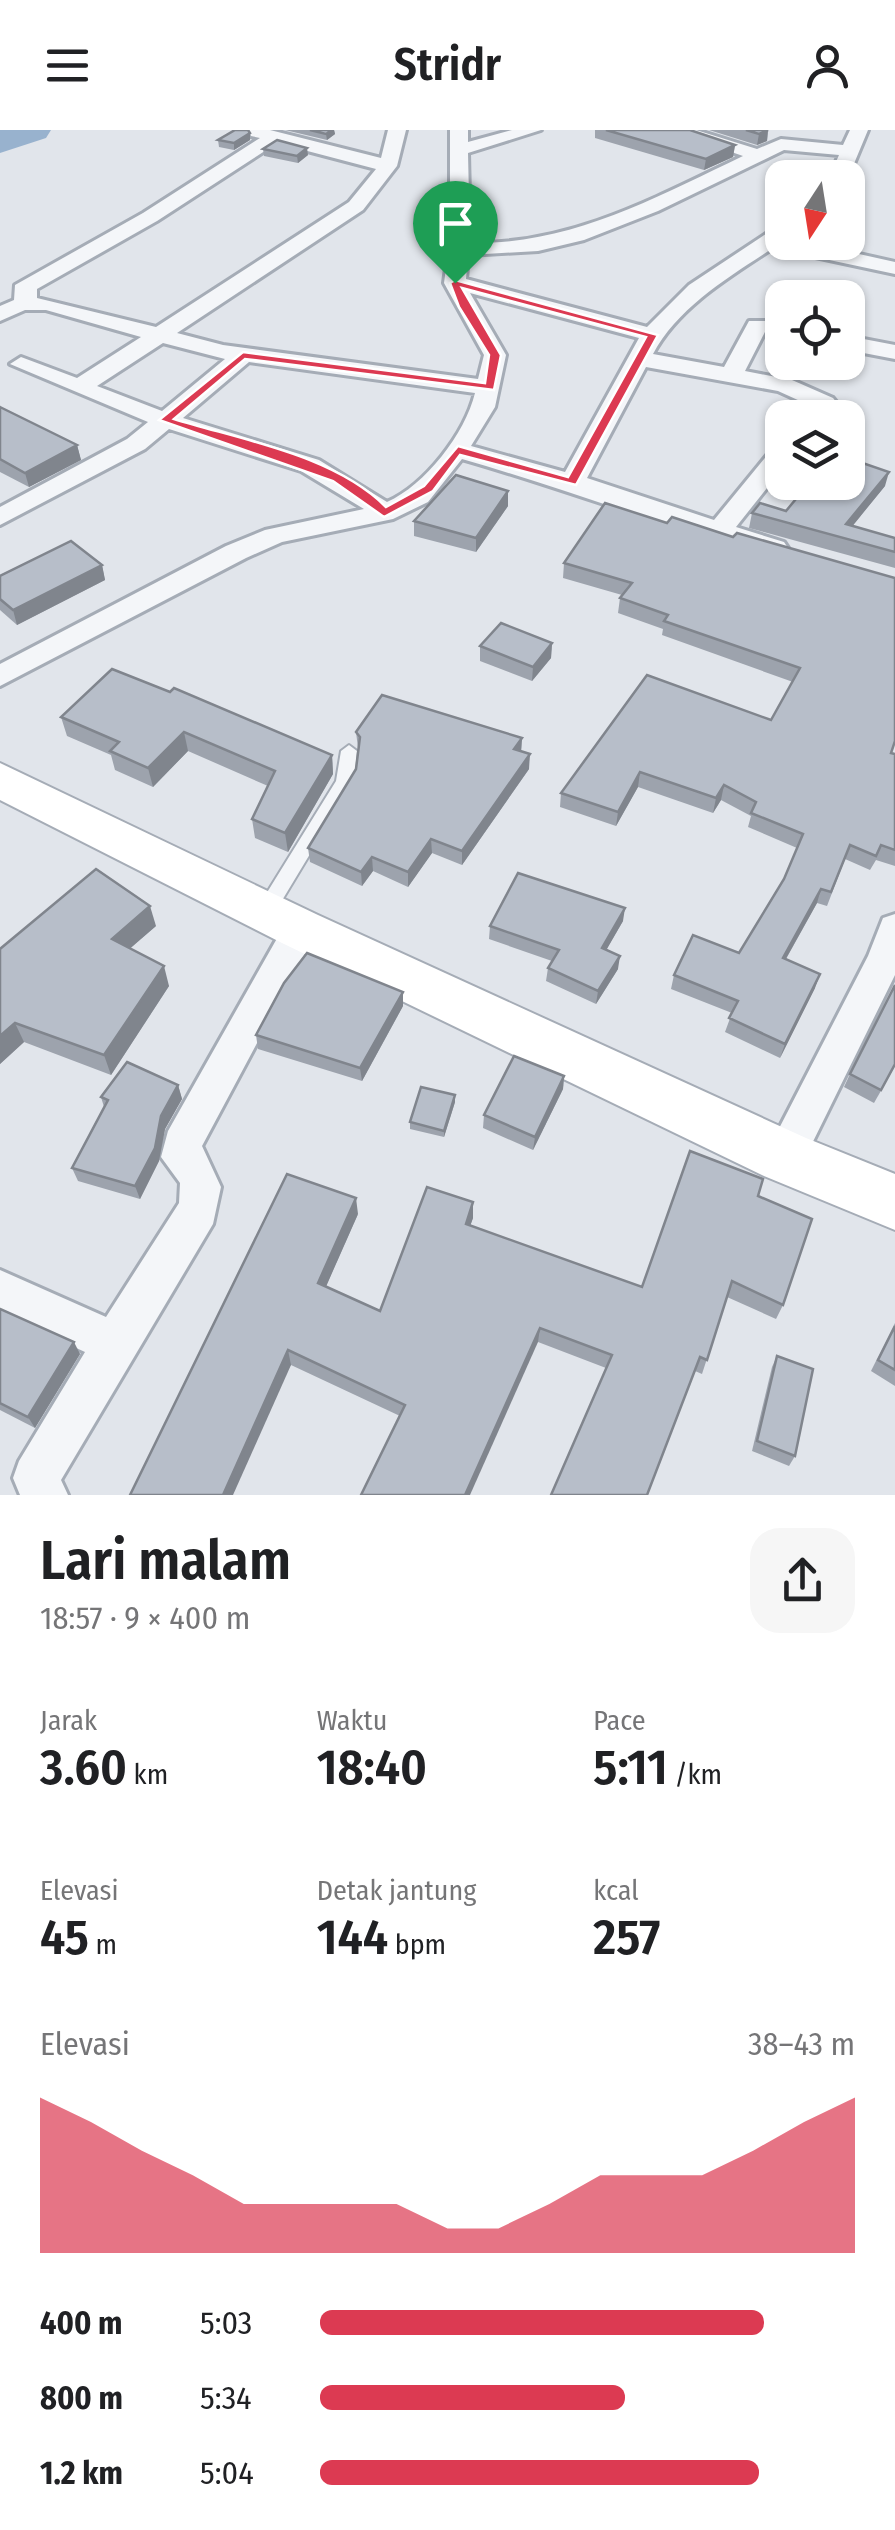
<!DOCTYPE html>
<html lang="id">
<meta charset="utf-8">
<style>
body{margin:0;font-family:"Fira Sans Condensed",sans-serif;background:#f6f6f6;color:#202124;height:100vh;display:flex;flex-direction:column;font-size:38px;white-space:nowrap}
*{box-sizing:border-box;margin:0}
p{font-size:32px;color:#757577}
.icon{flex:none;width:55px;height:55px;fill:none;stroke:currentColor;stroke-width:2;stroke-linecap:round;stroke-linejoin:round}
.map{position:relative;height:1365px;overflow:hidden}
.drawer{display:flex;flex-direction:column;background:#fff;flex:1}
.drawer>*{flex:none}
.needle{width:65px;rotate:192deg}
.controls{position:absolute;left:765px;top:30px;display:grid;gap:20px}
.controls a{display:grid;place-items:center;width:100px;height:100px;border-radius:20px;background:#fff;box-shadow:0 2px 8px #0004;font-size:50px}
.pin{position:absolute;display:grid;place-items:center;width:85px;height:85px;color:#fff;margin:-102px -42px;border-radius:50% 50% 50% 0;rotate:-45deg;box-shadow:0 0 10px #0007}
.pin .icon{rotate:45deg}
.round{display:grid;place-items:center;flex:none;width:105px;height:105px;border-radius:30px;background:#f6f6f6}
.head{display:flex;align-items:center;justify-content:space-between;height:170px;padding:0 40px}
h1{font-size:55px;font-weight:600;line-height:75px}
.figures{display:grid;grid-template-columns:repeat(3,1fr);gap:15px;height:170px;padding:10px 40px}
.figures div{display:grid;align-content:center}
.figures b{font-size:50px;font-weight:600}
.figures small{font-size:28px;font-weight:400}
.figures p{font-size:28px}
.chart{height:280px;padding:20px 40px}
.chart p{display:flex;justify-content:space-between}
.chart svg{width:100%;height:180px;margin-top:10px;fill:#dc3a52;opacity:.7}
ul{padding:0 40px;list-style:none;font-size:32px}
li{display:grid;grid-template-columns:160px 120px 1fr;align-items:center;height:75px}
li i{height:25px;border-radius:12px;background:#dc3a52}
header{display:flex;justify-content:space-between;align-items:center;height:130px;padding:0 40px;background:#fff;font-size:45px;font-weight:600}
.map>svg:first-child{display:block}
.lines{fill:none;stroke-linecap:round;stroke-linejoin:round}
.river{fill:#98b2ce;fill-rule:evenodd}
.lane-casing{stroke:#a5acb6;stroke-width:4}
.street-casing{stroke:#a5acb6;stroke-width:6}
.secondary-casing{stroke:#a5acb6;stroke-width:4}
.lane{fill:#f4f6f9;fill-rule:evenodd}
.street{fill:#f4f6f9;fill-rule:evenodd}
.secondary{fill:#fff;fill-rule:evenodd}
.wall{fill:#9da3ad}
.shaded-wall{fill:#80858d}
.building{fill:#b7bec9;stroke:#80858d;stroke-width:2.5}
.route{fill:#dc3a52;stroke:#fff;stroke-width:2.5;fill-rule:evenodd}
</style>
<header><svg class="icon" aria-label="menu" viewBox="0 0 24 24"><path d="M4 6h16M4 12h16M4 18h16"/></svg>Stridr<svg class="icon" aria-label="person" viewBox="0 0 24 24"><circle cx="12" cy="8" r="4"/><path d="M4 21q1-7 8-7t8 7"/></svg></header>
<div class="map">
<svg width="895" height="1365" viewBox="0 0 895 1365">
<rect width="100%" height="100%" fill="#e1e5eb"/>
<g class="lines">
<polygon class="river" points="0,0 51,0 46,8 0,23"/>
<defs>
<polygon id="lane" points="349,615 357,621 354,651 272,787 258,787 256,782 258,777 336,651 341,621"/>
<g id="street">
<path d="M249,0H270L381,28L388,0H406L397,36L363,80L177,203L223,215L478,249L484,225L444,153L450,109V0H468V12L512,0H541L468,23L470,113C570,115 655,68 743,26L668,0H696L757,19L781,9L843,15L850,0H868L848,48H829L839,25L784,20L658,81L584,110L538,121L468,125L466,149L647,197L689,155L775,98L782,96V112H805L895,132V144L773,118C729,147 678,177 653,224L724,237L749,191H765L768,196L745,241L792,250L833,268L837,273L828,288H804L811,276L778,261L646,237L587,348L714,390L773,318L782,316V339L736,397L784,412L788,418L784,424L775,426C671,400 567,359 462,329L428,372L393,389L282,412L246,428L0,556V534L226,416L265,400L364,379L301,341L169,299L145,319L0,395V377L127,309L148,292L10,234L21,227L77,248L141,207L46,180H25L0,191V176L14,170L15,155L143,83L260,8L251,6ZM277,13L376,39L349,72L156,197L37,168V159L157,91ZM470,163L639,208L565,342L471,316L495,277L506,225ZM163,213L225,229L162,281L97,256ZM249,232L475,263C465,304 425,355 387,372L319,330L183,288Z"/>
<polygon points="848,206 895,215 895,229 848,220"/>
<polygon points="895,784 895,845 799,1040 785,1045 771,1040 765,1027 771,1014 868,826 883,788"/>
<polygon points="300,785 312,789 318,799 202,1016 221,1057 213,1094 61,1350 68,1365 20,1365 13,1348 19,1331 85,1222 0,1183 0,1140 106,1187 179,1073 180,1053 161,1027 168,1001 288,789"/>
</g>
<polygon id="secondary" points="0,633 318,785 806,1008 895,1044 895,1100 764,1046 282,813 0,670"/>
</defs>
<use href="#lane" class="lane-casing"/>
<use href="#street" class="street-casing"/>
<use href="#secondary" class="secondary-casing"/>
<use href="#lane" class="lane"/>
<use href="#street" class="street"/>
<use href="#secondary" class="secondary"/>
</g>
<g class="wall">
<polygon points="233,0 248,0 250,10 234,20 219,17 218,10 234,1"/>
<polygon points="285,0 334,0 335,4 327,10"/>
<polygon points="595,0 690,0 735,15 733,27 704,40 595,8"/>
<polygon points="709,0 768,0 767,11 757,15"/>
<polygon points="263,19 308,25 298,33 264,26"/>
<polygon points="0,277 77,315 81,330 29,357 0,342"/>
<polygon points="885,356 852,396 895,408 895,438 749,398 752,383 786,381"/>
<polygon points="508,361 508,376 476,422 414,406 414,391"/>
<polygon points="667,393 891,623 895,624 895,736 876,730 870,740 845,729 827,776 817,773 786,829 815,858 780,928 725,902 732,883 671,859 674,845 739,823 784,749 797,718 748,697 751,686 721,670 713,683 638,657 616,696 560,677 561,663 771,590 793,552 662,505 663,499 618,483 620,468 622,465 563,448 564,433"/>
<polygon points="102,435 105,450 17,495 0,480 0,446"/>
<polygon points="552,513 551,528 532,551 480,531 480,516"/>
<polygon points="112,539 332,625 333,644 288,722 255,708 252,689 268,656 188,621 153,657 115,640 111,625 67,606 61,587"/>
<polygon points="356,602 522,608 521,622 529,639 462,735 432,723 408,757 373,741 362,756 310,732 308,718 356,639 358,618"/>
<polygon points="623,791 606,820 618,839 596,874 546,851 548,838 552,831 489,809 490,796"/>
<polygon points="156,796 130,818 169,856 111,945 24,912 0,934 0,819"/>
<polygon points="403,876 362,951 258,919 256,905"/>
<polygon points="895,936 874,973 844,957 850,944"/>
<polygon points="564,946 563,959 533,1020 483,998 484,985"/>
<polygon points="178,955 182,969 165,999 159,1031 140,1069 78,1051 72,1038 104,977 101,967"/>
<polygon points="455,965 455,972 444,1007 410,999 410,992"/>
<polygon points="758,1066 783,1175 776,1189 727,1167 702,1244 695,1241 606,1238 538,1212 400,1286 291,1235 130,1365 358,1084 326,1156 380,1181 473,1072 473,1088 470,1096 642,1157"/>
<polygon points="0,1179 80,1224 35,1298 0,1280"/>
<polygon points="895,1193 895,1256 871,1241"/>
<polygon points="777,1226 795,1326 789,1336 752,1321 772,1237"/>
</g>
<g class="shaded-wall">
<polygon points="332,0 334,0 335,4 327,10 326,4"/>
<polygon points="768,0 767,11 757,15 759,4"/>
<polygon points="250,3 250,10 234,20 234,13"/>
<polygon points="735,15 733,27 704,40 706,29"/>
<polygon points="307,18 308,25 298,33 297,26"/>
<polygon points="77,315 81,330 29,357 25,343"/>
<polygon points="889,342 885,356 842,409 846,394"/>
<polygon points="508,361 508,376 476,422 476,408"/>
<polygon points="102,435 105,450 17,495 13,480"/>
<polygon points="552,513 551,528 532,551 533,537"/>
<polygon points="184,602 188,621 153,657 148,638"/>
<polygon points="522,608 521,622 514,619"/>
<polygon points="530,624 529,639 462,735 462,721"/>
<polygon points="332,625 333,644 288,722 285,703"/>
<polygon points="640,642 638,657 616,696 618,682"/>
<polygon points="724,655 721,670 713,683 716,668"/>
<polygon points="431,709 432,723 408,757 408,742"/>
<polygon points="372,727 373,741 362,756 361,742"/>
<polygon points="821,759 817,773 779,841 783,828"/>
<polygon points="150,776 156,796 118,829 112,809"/>
<polygon points="625,778 623,791 600,831 602,818"/>
<polygon points="620,826 618,839 596,874 598,861"/>
<polygon points="164,836 169,856 111,945 104,925"/>
<polygon points="820,844 815,858 780,928 785,914"/>
<polygon points="403,862 403,876 362,951 360,938"/>
<polygon points="15,893 24,912 0,934 0,906"/>
<polygon points="564,946 563,959 533,1020 535,1007"/>
<polygon points="178,955 182,969 165,999 159,1031 140,1069 135,1056 161,986"/>
<polygon points="455,965 455,972 444,1007 444,1001"/>
<polygon points="356,1068 358,1084 321,1168 318,1153"/>
<polygon points="473,1072 473,1088 465,1110 466,1094"/>
<polygon points="540,1198 538,1212 470,1365 465,1365"/>
<polygon points="74,1212 80,1224 35,1298 28,1287"/>
<polygon points="288,1220 291,1235 233,1365 223,1365"/>
</g>
<g class="building">
<polygon points="235,0 248,0 250,3 234,13 218,10"/>
<polygon points="310,0 332,0 326,4"/>
<polygon points="606,0 690,0 735,15 706,29"/>
<polygon points="746,0 768,0 759,4"/>
<polygon points="277,10 307,18 297,26 263,19"/>
<polygon points="0,277 2,278 77,315 25,343 0,329"/>
<polygon points="848,328 889,342 846,394 895,408 895,422 752,383 760,373 786,381 810,352 848,352"/>
<polygon points="456,345 508,361 476,408 414,391"/>
<polygon points="605,373 667,393 672,387 733,407 737,403 895,448 895,611 891,623 895,624 895,720 881,715 876,726 850,715 831,762 821,759 783,828 820,844 785,914 729,888 738,871 674,845 693,805 739,823 784,749 803,704 751,683 756,672 724,655 716,668 640,642 618,682 561,663 647,545 771,590 800,538 664,491 668,485 620,468 632,453 564,433"/>
<polygon points="71,411 102,435 13,480 0,469 0,446"/>
<polygon points="501,493 552,513 533,537 480,516"/>
<polygon points="112,539 170,562 174,558 332,625 285,703 252,689 275,641 184,602 148,638 110,621 119,612 61,587"/>
<polygon points="382,565 522,608 514,619 530,624 462,721 431,709 408,742 372,727 361,742 308,718 356,639 360,607 356,602"/>
<polygon points="96,739 150,776 112,809 164,836 104,925 15,893 0,906 0,819"/>
<polygon points="518,743 625,778 602,818 620,826 598,861 548,838 559,820 490,796"/>
<polygon points="307,823 403,862 360,938 256,905 284,853"/>
<polygon points="895,855 895,934 881,960 850,944"/>
<polygon points="514,926 564,946 535,1007 484,985"/>
<polygon points="127,932 178,955 161,986 155,1018 135,1056 72,1038 108,970 101,967"/>
<polygon points="421,957 455,965 444,1001 410,992"/>
<polygon points="690,1021 763,1049 758,1066 812,1089 783,1175 732,1151 707,1230 700,1227 647,1365 551,1365 612,1225 540,1198 465,1365 361,1365 405,1275 288,1220 223,1365 130,1365 287,1044 356,1068 318,1153 380,1181 427,1057 473,1072 466,1094 642,1157"/>
<polygon points="0,1179 74,1212 28,1287 0,1273"/>
<polygon points="895,1196 895,1240 878,1230"/>
<polygon points="777,1226 813,1239 795,1326 757,1311"/>
</g>
<path class="route" d="M455,150L658,205L576,355L460,325L433,361L384,387L333,351L159,290L243,222L485,253L489,225L459,177L450,153ZM462,158L646,207L568,347L458,316L424,356L386,377C334,325 242,310 174,289L245,229L494,260L501,225Z"/>
</svg>
<div class="controls">
<a><svg class="needle" viewBox="-14 -14 28 28"><path d="M0-13l5 13h-10z" fill="#e53935"/><path d="M0 13l5-13h-10z" fill="#757577"/></svg></a>
<a><svg class="icon" aria-label="locate" viewBox="0 0 24 24"><circle cx="12" cy="12" r="6"/><path d="M12 2v4M12 18v4M2 12h4M18 12h4"/></svg></a>
<a><svg class="icon" aria-label="layers" viewBox="0 0 24 24"><path d="M12 4l9 5-9 5-9-5zM3 14l9 5 9-5"/></svg></a>
</div>
<div class="pin" style="left:455px;top:153px;background:#1e9e55"><svg class="icon" aria-label="arrive" viewBox="0 0 24 24"><path d="M6 21V4h12l-3 4 3 4H6"/></svg></div>
</div>
<section class="drawer">
<div class="head"><div><h1>Lari malam</h1><p>18:57 · 9 × 400 m</p></div><a class="round"><svg class="icon" aria-label="share" viewBox="0 0 24 24"><path d="M12 15V3M7 8l5-5 5 5M5 13v7h14v-7"/></svg></a></div>
<div class="figures">
<div><p>Jarak</p><b>3.60<small> km</small></b></div>
<div><p>Waktu</p><b>18:40</b></div>
<div><p>Pace</p><b>5:11<small> /km</small></b></div>
</div>
<div class="figures">
<div><p>Elevasi</p><b>45<small> m</small></b></div>
<div><p>Detak jantung</p><b>144<small> bpm</small></b></div>
<div><p>kcal</p><b>257</b></div>
</div>
<div class="chart"><p><span>Elevasi</span>38–43 m</p>
<svg viewBox="0 0 160 44" preserveAspectRatio="none"><path d="M0 44V6L10 12L20 19L30 25L40 32L50 32L60 32L70 32L80 38L90 38L100 32L110 25L120 25L130 25L140 19L150 12L160 6V44z"/></svg>
</div>
<ul>
<li><b>400 m</b>5:03<i style="width:83%"></i></li>
<li><b>800 m</b>5:34<i style="width:57%"></i></li>
<li><b>1.2 km</b>5:04<i style="width:82%"></i></li>
</ul>
</section>
